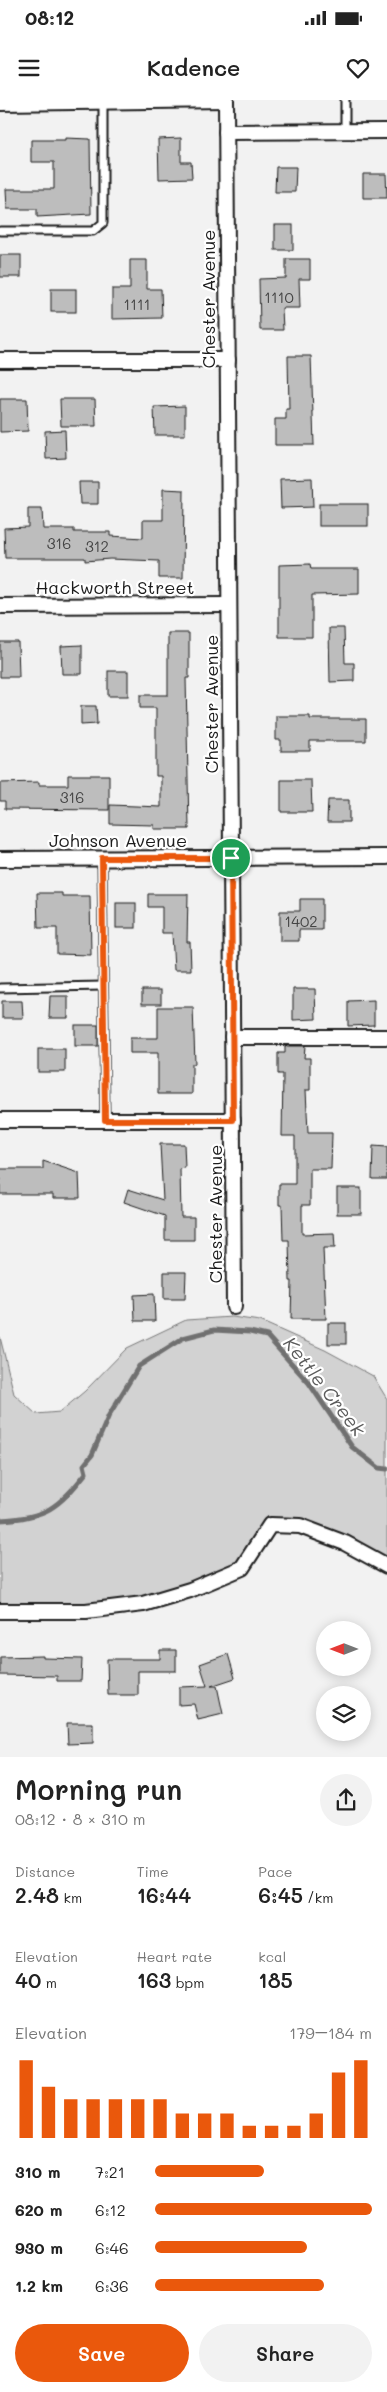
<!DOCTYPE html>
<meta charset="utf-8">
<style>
body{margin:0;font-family:Mali,sans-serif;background:#f2f2f2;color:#222;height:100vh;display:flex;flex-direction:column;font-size:19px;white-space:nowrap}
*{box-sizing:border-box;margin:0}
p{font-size:16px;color:#767676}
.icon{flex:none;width:28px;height:28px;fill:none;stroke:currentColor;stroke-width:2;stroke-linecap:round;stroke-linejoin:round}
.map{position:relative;height:1657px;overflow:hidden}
.panel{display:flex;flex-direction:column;background:#fff;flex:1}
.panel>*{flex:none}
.needle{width:32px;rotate:270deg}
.buttons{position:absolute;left:316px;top:1521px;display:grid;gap:10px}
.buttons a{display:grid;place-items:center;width:55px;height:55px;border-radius:50%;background:#fff;box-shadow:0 2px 12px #0003;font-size:25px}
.pin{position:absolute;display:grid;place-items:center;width:42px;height:42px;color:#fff;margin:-21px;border:2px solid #fff;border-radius:50%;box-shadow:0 1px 5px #0007}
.round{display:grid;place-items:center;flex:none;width:52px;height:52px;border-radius:26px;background:#f2f2f2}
.head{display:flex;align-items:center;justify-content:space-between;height:85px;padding:0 15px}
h1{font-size:28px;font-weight:600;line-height:38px}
.figures{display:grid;grid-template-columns:repeat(3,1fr);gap:8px;height:85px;padding:5px 15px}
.figures div{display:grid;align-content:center}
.figures b{font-size:21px;font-weight:600}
.figures small{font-size:14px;font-weight:400}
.figures p{font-size:14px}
.chart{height:140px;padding:10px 15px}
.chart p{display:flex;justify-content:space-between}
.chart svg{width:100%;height:90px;margin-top:5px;stroke:#ea580c;stroke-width:6}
.action{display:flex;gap:10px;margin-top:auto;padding:10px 15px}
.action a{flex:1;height:58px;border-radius:30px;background:#ea580c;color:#fff;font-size:20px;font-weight:600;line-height:58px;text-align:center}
.action a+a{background:#f2f2f2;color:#222}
ul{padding:0 15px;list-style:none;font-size:16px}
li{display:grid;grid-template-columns:80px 60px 1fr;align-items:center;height:38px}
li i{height:12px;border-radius:6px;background:#ea580c}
.status{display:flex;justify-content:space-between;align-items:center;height:35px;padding:0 25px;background:#fff;direction:ltr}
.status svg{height:14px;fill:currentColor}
header{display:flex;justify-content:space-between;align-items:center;height:65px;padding:0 15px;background:#fff;font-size:22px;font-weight:600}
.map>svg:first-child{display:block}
.green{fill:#d2d2d2;stroke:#777}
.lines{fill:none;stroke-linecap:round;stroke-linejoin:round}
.stream{stroke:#707070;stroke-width:5}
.building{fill:#bdbdbd;stroke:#1c1c1c}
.service-casing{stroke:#1c1c1c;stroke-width:11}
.minor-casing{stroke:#1c1c1c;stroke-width:18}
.service{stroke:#fff;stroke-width:7}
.minor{stroke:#fff;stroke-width:14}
.route-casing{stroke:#fff;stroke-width:10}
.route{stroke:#ea580c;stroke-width:6}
.labels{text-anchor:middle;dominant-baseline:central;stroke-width:4.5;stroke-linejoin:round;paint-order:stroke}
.number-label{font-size:15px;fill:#444}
.street-label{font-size:18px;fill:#1c1c1c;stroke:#fff}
.water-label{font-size:19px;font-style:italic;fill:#5b5b5b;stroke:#fff}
</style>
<div class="status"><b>08:12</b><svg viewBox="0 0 49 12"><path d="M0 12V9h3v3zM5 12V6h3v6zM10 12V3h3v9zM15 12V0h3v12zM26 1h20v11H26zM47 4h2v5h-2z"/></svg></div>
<header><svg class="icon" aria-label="menu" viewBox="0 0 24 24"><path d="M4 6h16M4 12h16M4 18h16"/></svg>Kadence<svg class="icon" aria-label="heart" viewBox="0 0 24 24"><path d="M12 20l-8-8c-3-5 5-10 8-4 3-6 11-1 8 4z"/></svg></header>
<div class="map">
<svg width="387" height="1657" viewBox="0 0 387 1657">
<rect width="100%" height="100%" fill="#f2f2f2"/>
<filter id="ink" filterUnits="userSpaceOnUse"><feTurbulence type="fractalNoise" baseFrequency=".02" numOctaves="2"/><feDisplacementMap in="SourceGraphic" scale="10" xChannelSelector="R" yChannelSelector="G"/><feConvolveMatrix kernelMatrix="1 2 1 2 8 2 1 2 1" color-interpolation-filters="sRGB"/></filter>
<g filter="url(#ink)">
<polygon class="green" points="232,1217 260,1221 325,1250 373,1276 387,1299 387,1466 345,1443 271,1425 242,1468 143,1504 0,1511 0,1237 14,1294 36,1314 60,1312 85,1291 127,1248 186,1220"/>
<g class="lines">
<path class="stream" d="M0,1420C46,1418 58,1408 86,1373L84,1365L92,1355L109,1315L139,1266L183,1238L214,1230L250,1232L267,1236L309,1283L352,1347L379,1368L387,1369"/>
</g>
<g class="building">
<polygon points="65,38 90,39 91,114 37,117 37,109 7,109 6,89 54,89 54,62 31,62 31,40 65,40"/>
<polygon points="181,38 181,62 191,62 192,78 159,79 158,39"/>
<polygon points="276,67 296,67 295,92 275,92"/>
<polygon points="363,74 386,74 387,98 363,98"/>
<rect x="275" y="125" width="18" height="25"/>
<rect x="0" y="155" width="21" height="22"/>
<polygon points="286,159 310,159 310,179 299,179 300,208 282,208 283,230 260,230 259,179 286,178"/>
<polygon points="130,160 147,160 147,189 161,189 162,218 112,219 112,189 130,189"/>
<rect x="51" y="189" width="25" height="23"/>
<polygon points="288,256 311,256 314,345 275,345 275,319 286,319 286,309 289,309"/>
<polygon points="0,299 27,299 28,331 0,332"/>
<polygon points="60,299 95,299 96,326 61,326"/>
<polygon points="185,306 185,335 155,335 154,307"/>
<polygon points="65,330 66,358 46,359 45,331"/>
<polygon points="312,378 313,407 281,408 280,379"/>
<polygon points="79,382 98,382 98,404 80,404"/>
<polygon points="163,389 184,390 183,478 159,478 159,461 110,459 85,461 85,458 5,458 4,428 28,427 28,409 42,409 43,429 74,429 74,432 110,432 110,436 143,438 143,420 163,420"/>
<rect x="319" y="404" width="49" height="22"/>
<polygon points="310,464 311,469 359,469 359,494 312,495 312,537 279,537 279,465"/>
<polygon points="329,528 344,528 345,563 354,563 354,581 330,582"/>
<polygon points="168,533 189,533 189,578 186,578 189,729 154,729 154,725 110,724 110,705 161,707 161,676 156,676 156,608 140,608 140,595 168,595"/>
<polygon points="0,542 18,542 19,577 0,577"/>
<polygon points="82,545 82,574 62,574 61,546"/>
<rect x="108" y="571" width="20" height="25"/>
<polygon points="81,606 96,606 97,624 81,625"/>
<polygon points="276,616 310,616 310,619 366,619 366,641 310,641 310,651 281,651 281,640 276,640"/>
<polygon points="68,675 109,675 109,710 5,709 5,701 0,701 0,683 39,682 39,685 68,685"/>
<polygon points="281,680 311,680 312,712 281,712"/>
<polygon points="328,700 349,700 349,722 327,722"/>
<polygon points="37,793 62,793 62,796 90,796 91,855 57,854 57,828 38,828"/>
<polygon points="148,794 188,794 187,842 190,842 191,870 174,870 172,833 162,833 162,807 148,807"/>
<polygon points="300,799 322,799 322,830 299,830 299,841 280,841 280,811 300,811"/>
<rect x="116" y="803" width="20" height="25"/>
<polygon points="293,889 315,889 316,919 293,920"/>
<rect x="142" y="890" width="19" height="14"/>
<polygon points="50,896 68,896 68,918 49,918"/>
<polygon points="374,900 374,925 348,926 348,901"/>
<polygon points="2,901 22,901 23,918 2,918"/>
<polygon points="158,907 193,907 195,964 192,964 192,994 158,994 158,953 130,953 130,938 158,938"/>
<rect x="75" y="925" width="23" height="21"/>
<polygon points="285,946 305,946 304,958 310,958 310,990 306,990 308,1033 332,1033 331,1069 310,1069 310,1105 302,1105 302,1134 334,1133 335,1148 323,1148 326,1219 291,1219 292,1181 290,1181 289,1140 283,1140 282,1105 279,1105 279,1084 295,1084 295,1036 282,1036 283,974 278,974 278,953 285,953"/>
<rect x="38" y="949" width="27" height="23"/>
<polygon points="160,1044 184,1044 185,1068 180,1069 181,1117 194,1117 194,1140 165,1140 165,1116 124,1102 128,1089 163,1100"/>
<polygon points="373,1046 387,1047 387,1079 372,1079"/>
<polygon points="43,1061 79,1073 80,1098 53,1098 53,1094 0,1094 0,1069 43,1069"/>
<rect x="337" y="1088" width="24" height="26"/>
<polygon points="164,1172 186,1172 185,1199 164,1199"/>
<polygon points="154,1194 155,1221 135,1221 134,1195"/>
<rect x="328" y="1223" width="18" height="21"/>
<polygon points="160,1550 176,1550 176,1571 138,1571 138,1595 108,1595 107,1559 160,1559"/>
<polygon points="228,1554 235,1578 211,1586 217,1586 223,1614 198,1620 194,1604 179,1605 179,1587 207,1586 200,1564"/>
<polygon points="43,1556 43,1558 82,1559 81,1581 57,1581 57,1576 0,1575 0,1557"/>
<polygon points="67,1623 93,1623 93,1643 68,1644"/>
</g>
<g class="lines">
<defs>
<g id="service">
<polyline points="345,0 345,31"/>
<polyline points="0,131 93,131 103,123 103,0"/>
<polyline points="102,758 105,1020"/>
<polyline points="0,888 103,886"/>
</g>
<g id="minor">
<polyline points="226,0 234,1207"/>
<polyline points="0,3 226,0"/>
<polyline points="226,32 387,31"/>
<polyline points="0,260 228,260"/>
<polyline points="0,506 229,505"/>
<polyline points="0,759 387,757"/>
<polyline points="232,937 387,937"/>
<polyline points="0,1020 233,1020"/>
<polyline points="0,1511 86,1511 143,1504 190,1490 242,1468 270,1425 300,1426 345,1443 387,1466"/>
</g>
</defs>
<use href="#service" class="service-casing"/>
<use href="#minor" class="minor-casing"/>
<use href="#service" class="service"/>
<use href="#minor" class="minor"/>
</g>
</g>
<g class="lines" filter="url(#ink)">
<defs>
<polygon id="route" points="102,758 231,758 233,1020 105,1020"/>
</defs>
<use href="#route" class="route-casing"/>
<use href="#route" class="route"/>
</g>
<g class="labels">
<g class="number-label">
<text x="279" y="197">1110</text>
<text x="137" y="204">1111</text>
<text x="59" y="443">316</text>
<text x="97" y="446">312</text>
<text x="72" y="697">316</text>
<text x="301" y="821">1402</text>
</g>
<g class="street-label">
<text transform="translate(208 199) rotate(-90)">Chester Avenue</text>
<text x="115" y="487">Hackworth Street</text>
<text transform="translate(211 604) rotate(-90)">Chester Avenue</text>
<text x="118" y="740">Johnson Avenue</text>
<text transform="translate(215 1114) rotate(-90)">Chester Avenue</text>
</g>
<g class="water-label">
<text transform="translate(325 1286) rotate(52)">Kettle Creek</text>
</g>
</g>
</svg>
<div class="buttons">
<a><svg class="needle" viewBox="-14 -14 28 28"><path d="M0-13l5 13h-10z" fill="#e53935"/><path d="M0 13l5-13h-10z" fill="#767676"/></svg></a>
<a><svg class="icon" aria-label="layers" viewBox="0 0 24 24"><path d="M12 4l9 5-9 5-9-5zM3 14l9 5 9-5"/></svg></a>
</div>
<div class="pin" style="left:231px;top:758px;background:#1e9e55"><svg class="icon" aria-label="arrive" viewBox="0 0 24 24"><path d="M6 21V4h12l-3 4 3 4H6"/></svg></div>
</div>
<section class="panel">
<div class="head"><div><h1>Morning run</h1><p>08:12 · 8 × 310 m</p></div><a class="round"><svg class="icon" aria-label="share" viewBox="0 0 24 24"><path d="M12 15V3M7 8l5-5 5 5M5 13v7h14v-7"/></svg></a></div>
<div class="figures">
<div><p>Distance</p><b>2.48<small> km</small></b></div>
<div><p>Time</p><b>16:44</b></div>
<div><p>Pace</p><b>6:45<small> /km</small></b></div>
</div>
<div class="figures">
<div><p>Elevation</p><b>40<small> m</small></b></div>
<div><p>Heart rate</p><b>163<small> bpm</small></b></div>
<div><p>kcal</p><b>185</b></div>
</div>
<div class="chart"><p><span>Elevation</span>179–184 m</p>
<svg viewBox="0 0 160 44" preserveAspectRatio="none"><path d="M5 44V6M15 44V19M25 44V25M35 44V25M45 44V25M55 44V25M65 44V25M75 44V32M85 44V32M95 44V32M105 44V38M115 44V38M125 44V38M135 44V32M145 44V12M155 44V6"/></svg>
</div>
<ul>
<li><b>310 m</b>7:21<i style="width:50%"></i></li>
<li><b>620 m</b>6:12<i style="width:100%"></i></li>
<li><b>930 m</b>6:46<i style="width:70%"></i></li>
<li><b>1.2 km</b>6:36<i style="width:78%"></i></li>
</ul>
<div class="action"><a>Save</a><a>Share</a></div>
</section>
